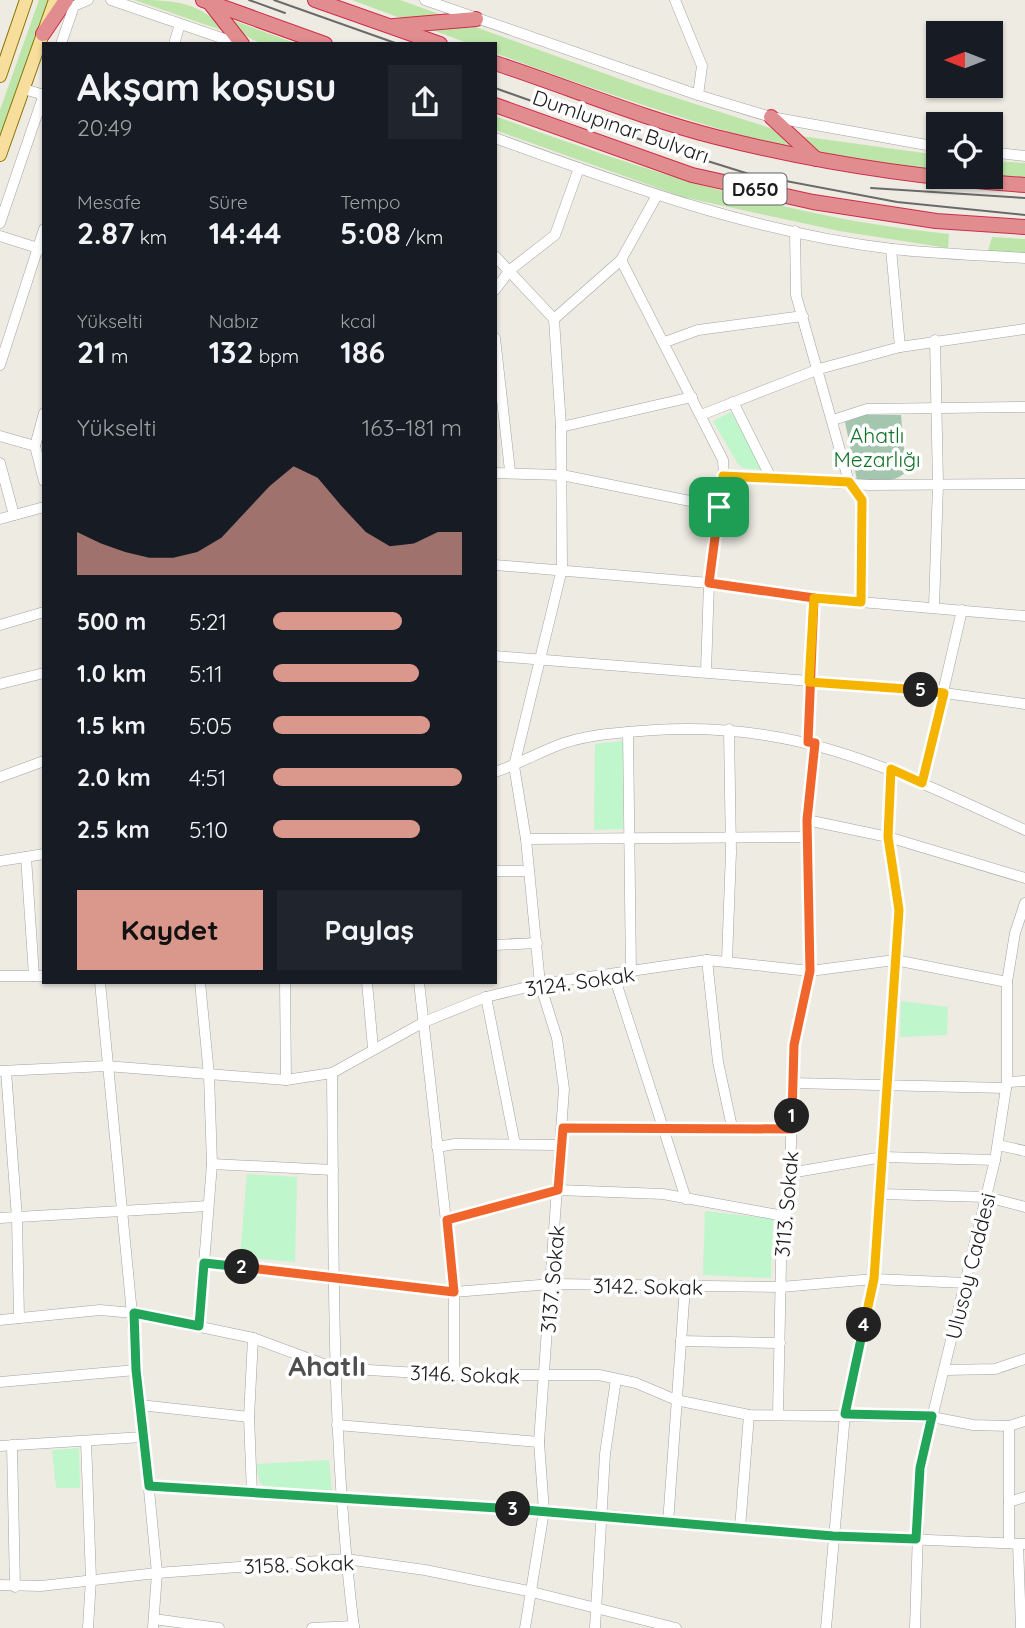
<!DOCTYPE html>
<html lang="tr">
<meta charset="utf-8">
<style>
body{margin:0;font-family:Quicksand,sans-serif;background:#20242c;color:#f1f3f6;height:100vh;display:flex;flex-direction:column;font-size:26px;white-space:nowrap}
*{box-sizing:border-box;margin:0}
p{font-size:23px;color:#9ea1a6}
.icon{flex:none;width:38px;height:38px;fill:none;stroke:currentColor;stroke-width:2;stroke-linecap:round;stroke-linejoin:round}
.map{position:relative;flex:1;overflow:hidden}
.sheet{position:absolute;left:42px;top:42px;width:455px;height:942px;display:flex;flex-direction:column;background:#171b24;border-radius:0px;box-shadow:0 2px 5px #0004}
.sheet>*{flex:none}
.needle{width:46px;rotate:270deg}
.fabs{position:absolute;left:926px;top:21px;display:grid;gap:14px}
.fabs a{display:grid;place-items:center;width:77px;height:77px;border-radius:0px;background:#171b24;box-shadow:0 2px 5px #0004;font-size:35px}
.pin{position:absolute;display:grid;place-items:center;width:60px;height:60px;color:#fff;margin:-30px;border-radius:14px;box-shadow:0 4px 10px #0006}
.km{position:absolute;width:35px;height:35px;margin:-18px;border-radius:50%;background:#222;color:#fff;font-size:19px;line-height:35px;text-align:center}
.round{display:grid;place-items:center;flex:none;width:74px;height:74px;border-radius:0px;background:#20242c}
.headline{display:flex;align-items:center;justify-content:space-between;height:119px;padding:0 35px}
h1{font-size:38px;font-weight:700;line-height:52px}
.metrics{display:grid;grid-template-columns:repeat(3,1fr);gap:10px;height:119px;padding:7px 35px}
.metrics div{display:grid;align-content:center}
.metrics b{font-size:30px;font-weight:700}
.metrics small{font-size:19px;font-weight:400}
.metrics p{font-size:19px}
.chart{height:196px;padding:14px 35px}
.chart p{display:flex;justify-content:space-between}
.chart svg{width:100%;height:126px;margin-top:7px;fill:#da978c;opacity:.7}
.button{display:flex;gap:14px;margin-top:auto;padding:14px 35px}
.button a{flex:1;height:80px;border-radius:0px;background:#da978c;color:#111;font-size:28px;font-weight:700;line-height:80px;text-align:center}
.button a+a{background:#20242c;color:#f1f3f6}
ul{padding:0 35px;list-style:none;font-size:23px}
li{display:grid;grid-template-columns:112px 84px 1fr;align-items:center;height:52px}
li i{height:18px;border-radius:9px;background:#da978c}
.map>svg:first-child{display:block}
.grass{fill:#bde5a9}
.cemetery{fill:#a4c5ae}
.park{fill:#bff6cc}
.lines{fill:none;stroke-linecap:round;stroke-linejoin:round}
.minor-casing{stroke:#a3a3a3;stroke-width:11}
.major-casing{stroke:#8c7507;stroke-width:14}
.highway-casing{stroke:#ce2c4a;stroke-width:16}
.minor{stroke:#fff;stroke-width:10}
.major{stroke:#f7de9d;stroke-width:12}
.highway{stroke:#e18c8f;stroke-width:14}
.tram{stroke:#6a6a6a;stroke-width:2}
.split-1-casing{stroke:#fff;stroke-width:14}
.split-2-casing{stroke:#fff;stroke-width:14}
.split-3-casing{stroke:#fff;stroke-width:14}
.split-4-casing{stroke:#fff;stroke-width:14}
.split-5-casing{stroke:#fff;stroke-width:14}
.split-6-casing{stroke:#fff;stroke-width:14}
.split-1{stroke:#f0652b;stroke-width:9}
.split-2{stroke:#f0652b;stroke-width:9}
.split-3{stroke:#22a559;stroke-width:9}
.split-4{stroke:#22a559;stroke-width:9}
.split-5{stroke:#f5b400;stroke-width:9}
.split-6{stroke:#f5b400;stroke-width:9}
.labels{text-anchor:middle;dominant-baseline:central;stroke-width:7;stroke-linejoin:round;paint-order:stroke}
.shield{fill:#fff;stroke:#606060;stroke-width:2}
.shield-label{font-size:19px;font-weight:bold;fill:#1c1c1c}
.street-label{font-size:21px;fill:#1c1c1c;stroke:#fff}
.park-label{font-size:21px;fill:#107328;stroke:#fff}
.district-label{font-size:28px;font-weight:bold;fill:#4f4f4f;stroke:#fff}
</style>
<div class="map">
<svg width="1025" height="1628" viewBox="0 0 1025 1628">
<rect width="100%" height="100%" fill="#edebe2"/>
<g class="grass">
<polygon points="39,0 50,0 0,138 0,110"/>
<path d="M134,0C174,0 199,1 227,32Z"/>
<path d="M352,0H400L642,87L773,129L802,152C698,125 597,91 495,53V44H470Z"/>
<path d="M230,19L297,44C262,44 253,47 230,19Z"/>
<path d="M495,116C642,170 792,219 949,234L948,248L839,231L683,197L495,130Z"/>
<polygon points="800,136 938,155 938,172 821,154"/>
<polygon points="990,161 1025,163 1025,177 991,175"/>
<polygon points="992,237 1025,239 1025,253 988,251"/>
</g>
<path class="cemetery" d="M864,415H901L906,472C893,484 873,482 857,480L845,422Z"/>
<g class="park">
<polygon points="731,412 763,470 743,468 738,464 713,421"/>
<polygon points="623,741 623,829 594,830 595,744"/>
<polygon points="901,1001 948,1007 947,1035 900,1037"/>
<polygon points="247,1174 297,1177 295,1262 240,1257"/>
<polygon points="705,1211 773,1219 771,1278 703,1275"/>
<polygon points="79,1448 80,1488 56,1488 52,1450"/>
<path d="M329,1460L332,1491L271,1490C258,1487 258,1476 257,1464Z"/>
</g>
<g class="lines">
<defs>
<g id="minor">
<polyline points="111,0 239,44"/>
<polyline points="425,0 698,95 771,117 938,147"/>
<polyline points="675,0 702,66 698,95"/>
<polyline points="61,44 74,6 88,0"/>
<polyline points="174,44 180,24"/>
<polyline points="24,89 44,95"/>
<path d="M495,138C624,185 756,233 893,249C937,254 981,255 1025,258"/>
<polyline points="990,152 1025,156"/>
<polyline points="0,223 44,94"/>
<polyline points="795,231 796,295 849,482 862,500 861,602"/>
<polyline points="0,236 44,250"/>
<polyline points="891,249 900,347"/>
<polyline points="495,256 554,319"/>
<polyline points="621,260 723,460 724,476 709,583 706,671"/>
<polyline points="495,290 510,270 555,235 579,168"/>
<polyline points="495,338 510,471"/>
<polyline points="665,342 698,330 803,316"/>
<polyline points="0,365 44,229"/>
<polyline points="733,402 771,478"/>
<polyline points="44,413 35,446 44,481"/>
<polyline points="701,415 819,369 900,347 1025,329"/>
<polyline points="833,420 867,409 1025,407"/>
<polyline points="561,427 692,397"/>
<polyline points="0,436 35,446"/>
<polyline points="0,463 14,515"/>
<polyline points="495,473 562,475 719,507"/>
<polyline points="724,476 869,485 1025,484"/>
<polyline points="0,519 44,507"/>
<polyline points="495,565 709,583 814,598 1025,616"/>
<polyline points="934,608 938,484 935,340"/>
<polyline points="0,625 44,612"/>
<polyline points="495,656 922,690 1025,704"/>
<polyline points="0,684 44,673"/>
<polyline points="628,732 631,974"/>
<polyline points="808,742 814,598"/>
<path d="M495,772C519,764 541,751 564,743C592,734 625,732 654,730C801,721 896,771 1025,830"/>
<polyline points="0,777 44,761"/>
<polyline points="922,783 962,610"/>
<polyline points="807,820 888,837 1025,878"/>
<polyline points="526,839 807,837"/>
<polyline points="26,857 34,976"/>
<polyline points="0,861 44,854"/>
<polyline points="495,871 529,871"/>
<polyline points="495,945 537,943"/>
<polyline points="707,960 718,1062 732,1127"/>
<polyline points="727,960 731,852 729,729"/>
<polyline points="0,976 44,976"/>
<polyline points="614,976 686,1199"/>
<polyline points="100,982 157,1573 153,1628"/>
<polyline points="285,982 286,1080"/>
<polyline points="367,982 373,1048"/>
<polyline points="419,982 454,1292 454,1375"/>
<polyline points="486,997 515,1144"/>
<polyline points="0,1071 106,1066 286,1080 332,1073 424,1022 486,997 540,984 707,960 810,971 895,960 1007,982"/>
<polyline points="6,1071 17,1218 19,1318"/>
<path d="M332,1073C334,1258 331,1443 354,1628"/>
<polyline points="1007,1082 1025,1081"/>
<polyline points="792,1083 1006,1088"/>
<polyline points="563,1128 792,1129"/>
<polyline points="998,1145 1025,1151"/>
<polyline points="437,1147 455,1144 559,1145"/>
<polyline points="212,1164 333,1170"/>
<polyline points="790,1173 883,1157 995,1160"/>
<polyline points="880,1194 987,1197 1025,1207"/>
<polyline points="0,1218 208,1206"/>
<polyline points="447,1220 558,1190 663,1194 784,1216"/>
<polyline points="204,1263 454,1292 552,1284 781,1287 874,1279 967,1283"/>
<polyline points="0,1320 100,1310 134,1313 253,1338 334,1368 454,1375 599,1375 636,1383 676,1400 749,1415 932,1417 973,1425 1009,1426 1025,1421"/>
<polyline points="199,1326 212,1164 209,1075 200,982"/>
<polyline points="681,1341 780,1343"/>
<polyline points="945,1370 995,1369 1025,1359"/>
<polyline points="0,1382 136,1370"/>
<polyline points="140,1405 249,1417"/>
<polyline points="778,1415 781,1262 790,1173 794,1045 810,971 807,820 815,743"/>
<polyline points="337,1425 539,1442"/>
<polyline points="86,1441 91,1579 88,1628"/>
<polyline points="12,1445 15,1587"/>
<polyline points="0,1446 143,1437"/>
<polyline points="148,1486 602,1515 833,1536 1025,1544"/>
<polyline points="252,1493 249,1417 253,1338"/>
<polyline points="1009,1502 1025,1497"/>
<polyline points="668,1523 685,1287"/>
<polyline points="740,1528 749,1415"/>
<polyline points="1009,1543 1009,1426"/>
<polyline points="1018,1544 1021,1628"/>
<polyline points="0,1585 41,1586 157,1573 346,1559 425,1570 528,1591 676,1628"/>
<polyline points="154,1619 219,1628"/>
<polyline points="312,1628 354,1626"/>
<polyline points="525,1628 544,1511 539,1442 564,1089 557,1038 540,984 526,839 514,766 562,569 561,427 554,319 621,260 656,197"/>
<polyline points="595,1628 605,1454 616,1379"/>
<polyline points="826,1628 845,1414 874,1279 899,910 888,837 892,769"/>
<polyline points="915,1628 920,1467 995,1160 1007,1082 1007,982 1015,933 1025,903"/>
</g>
<g id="major">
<polyline points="0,76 26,0"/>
<polyline points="0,155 55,0"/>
</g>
<g id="highway">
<polyline points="203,0 325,44"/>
<polyline points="315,0 440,44"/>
<polyline points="210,3 242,44"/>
<polyline points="394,26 476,19"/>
<polyline points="43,34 66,0"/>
<path d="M495,63C568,87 642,118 716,137C819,163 919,178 1025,185"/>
<polyline points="495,105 692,175 813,202 936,221 1025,227"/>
<polyline points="771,117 816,159"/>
</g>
</defs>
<use href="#minor" class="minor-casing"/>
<use href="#major" class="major-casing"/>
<use href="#highway" class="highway-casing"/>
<use href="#minor" class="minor"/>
<use href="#major" class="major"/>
<use href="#highway" class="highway"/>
<g class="tram">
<polyline points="249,0 285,13"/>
<polyline points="274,0 398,44"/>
<polyline points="495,88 653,144 749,174 897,202 1025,215"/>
<polyline points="871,188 1025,198"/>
</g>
</g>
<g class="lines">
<defs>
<polyline id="split-1" points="719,507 709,583 814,598 808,742 815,743 807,820 810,971 794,1045 792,1116"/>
<polyline id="split-2" points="242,1267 454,1292 447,1220 558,1190 563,1128 792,1129 792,1116"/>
<polyline id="split-3" points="242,1267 204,1263 199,1326 134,1313 136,1370 149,1486 513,1509"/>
<polyline id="split-4" points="513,1509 833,1536 916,1539 920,1468 932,1416 845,1414 864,1325"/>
<polyline id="split-5" points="864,1325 874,1279 899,910 888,837 891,769 922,783 944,693 921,690"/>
<polyline id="split-6" points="719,507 723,476 849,482 862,500 861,602 814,598 809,682 921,690"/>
</defs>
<use href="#split-1" class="split-1-casing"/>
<use href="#split-2" class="split-2-casing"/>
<use href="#split-3" class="split-3-casing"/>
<use href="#split-4" class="split-4-casing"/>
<use href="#split-5" class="split-5-casing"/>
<use href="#split-6" class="split-6-casing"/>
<use href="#split-1" class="split-1"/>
<use href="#split-2" class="split-2"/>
<use href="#split-3" class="split-3"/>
<use href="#split-4" class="split-4"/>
<use href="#split-5" class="split-5"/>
<use href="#split-6" class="split-6"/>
</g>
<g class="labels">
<rect class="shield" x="723.5" y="173.5" width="63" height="31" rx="5"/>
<g class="shield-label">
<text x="755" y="189">D650</text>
</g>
<g class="street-label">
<text transform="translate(621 126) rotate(19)">Dumlupınar Bulvarı</text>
<text transform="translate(580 981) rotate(-8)">3124. Sokak</text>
<text transform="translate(786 1204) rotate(-85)">3113. Sokak</text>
<text transform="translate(970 1266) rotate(-76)">Ulusoy Caddesi</text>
<text transform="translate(552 1279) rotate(-85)">3137. Sokak</text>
<text transform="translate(648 1286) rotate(1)">3142. Sokak</text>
<text transform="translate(465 1374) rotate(2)">3146. Sokak</text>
<text transform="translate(299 1564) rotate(-2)">3158. Sokak</text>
</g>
<g class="park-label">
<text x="877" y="435">Ahatlı<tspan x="877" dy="24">Mezarlığı</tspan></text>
</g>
<g class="district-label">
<text x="327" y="1365">Ahatlı</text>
</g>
</g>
</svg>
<div class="fabs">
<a><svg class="needle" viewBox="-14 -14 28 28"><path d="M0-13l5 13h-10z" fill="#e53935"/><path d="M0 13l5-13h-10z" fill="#9ea1a6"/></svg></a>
<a><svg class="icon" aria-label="locate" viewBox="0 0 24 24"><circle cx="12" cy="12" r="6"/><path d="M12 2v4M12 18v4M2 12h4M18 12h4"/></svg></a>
</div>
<div class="pin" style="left:719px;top:507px;background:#1e9e55"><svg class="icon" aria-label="arrive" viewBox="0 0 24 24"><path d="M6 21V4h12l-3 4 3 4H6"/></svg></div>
<b class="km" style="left:792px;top:1116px">1</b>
<b class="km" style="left:242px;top:1267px">2</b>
<b class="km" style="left:513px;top:1509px">3</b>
<b class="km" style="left:864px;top:1325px">4</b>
<b class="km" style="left:921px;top:690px">5</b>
<section class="sheet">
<div class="headline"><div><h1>Akşam koşusu</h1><p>20:49</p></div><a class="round"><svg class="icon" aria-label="share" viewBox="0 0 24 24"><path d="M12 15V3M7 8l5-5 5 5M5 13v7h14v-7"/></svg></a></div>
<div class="metrics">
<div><p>Mesafe</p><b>2.87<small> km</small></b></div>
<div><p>Süre</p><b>14:44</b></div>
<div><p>Tempo</p><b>5:08<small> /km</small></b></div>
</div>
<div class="metrics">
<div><p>Yükselti</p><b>21<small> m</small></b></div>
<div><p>Nabız</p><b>132<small> bpm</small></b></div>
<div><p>kcal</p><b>186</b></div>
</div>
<div class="chart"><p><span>Yükselti</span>163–181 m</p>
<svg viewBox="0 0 160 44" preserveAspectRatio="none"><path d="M0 44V29L10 33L20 36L30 38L40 38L50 36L60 31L70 22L80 13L90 6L100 10L110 20L120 29L130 34L140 33L150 29L160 29V44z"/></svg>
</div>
<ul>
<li><b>500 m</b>5:21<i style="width:68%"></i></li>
<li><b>1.0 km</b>5:11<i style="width:77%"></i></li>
<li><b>1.5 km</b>5:05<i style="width:83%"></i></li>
<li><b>2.0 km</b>4:51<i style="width:100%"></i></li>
<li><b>2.5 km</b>5:10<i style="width:78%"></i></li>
</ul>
<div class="button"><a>Kaydet</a><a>Paylaş</a></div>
</section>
</div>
